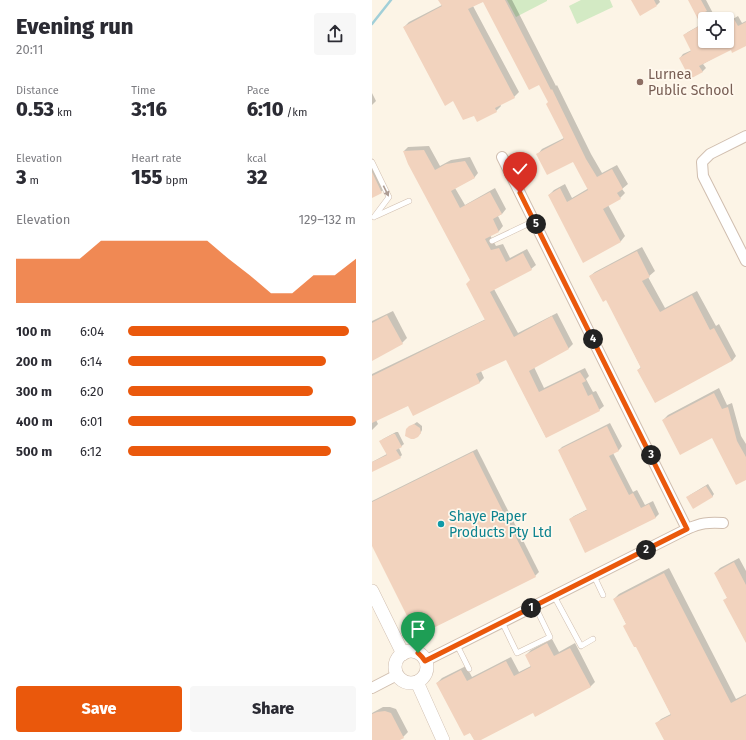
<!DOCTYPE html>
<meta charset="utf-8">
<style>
body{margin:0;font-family:"Fira Sans",sans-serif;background:#f7f7f7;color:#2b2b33;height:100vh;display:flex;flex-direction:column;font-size:15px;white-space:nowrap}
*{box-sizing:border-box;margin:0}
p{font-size:13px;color:#7c7c81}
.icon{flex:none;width:22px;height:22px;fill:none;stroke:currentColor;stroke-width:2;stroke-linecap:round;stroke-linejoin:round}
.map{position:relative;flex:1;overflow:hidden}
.side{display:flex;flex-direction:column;background:#fff;width:372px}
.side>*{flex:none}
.fabs{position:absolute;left:326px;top:12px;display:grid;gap:8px}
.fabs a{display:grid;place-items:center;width:36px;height:36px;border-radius:4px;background:#fff;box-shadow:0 1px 3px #0004;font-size:20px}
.pin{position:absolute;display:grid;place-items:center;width:34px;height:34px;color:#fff;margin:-41px -17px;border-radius:50% 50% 50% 0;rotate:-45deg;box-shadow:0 0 4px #0007}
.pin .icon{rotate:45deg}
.km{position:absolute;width:20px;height:20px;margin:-10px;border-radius:50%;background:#222;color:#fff;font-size:11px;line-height:20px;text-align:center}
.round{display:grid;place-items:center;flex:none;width:42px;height:42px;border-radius:4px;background:#f7f7f7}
.headline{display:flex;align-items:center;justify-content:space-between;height:68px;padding:0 16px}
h1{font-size:22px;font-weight:800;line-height:30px}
.figures{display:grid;grid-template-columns:repeat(3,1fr);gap:6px;height:68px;padding:4px 16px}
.figures div{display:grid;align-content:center}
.figures b{font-size:20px;font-weight:800}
.figures small{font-size:11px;font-weight:400}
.figures p{font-size:11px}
.chart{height:112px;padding:8px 16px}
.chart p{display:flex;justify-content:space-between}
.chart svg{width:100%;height:72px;margin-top:4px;fill:#ea580c;opacity:.7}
.action{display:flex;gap:8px;margin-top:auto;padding:8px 16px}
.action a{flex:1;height:46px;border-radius:4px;background:#ea580c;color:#fff;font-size:16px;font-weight:800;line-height:46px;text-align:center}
.action a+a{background:#f7f7f7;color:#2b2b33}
ul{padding:0 16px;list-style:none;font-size:13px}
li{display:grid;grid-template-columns:64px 48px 1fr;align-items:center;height:30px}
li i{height:10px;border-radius:5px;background:#ea580c}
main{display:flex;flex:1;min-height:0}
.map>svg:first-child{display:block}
.green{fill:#d3eac4}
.shadow{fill:#0003}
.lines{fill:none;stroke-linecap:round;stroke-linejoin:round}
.stream{stroke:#a1cfd8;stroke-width:2.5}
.building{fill:#f2d3be}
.service-casing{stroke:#d0beaf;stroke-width:6}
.minor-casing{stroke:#d0beaf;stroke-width:12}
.tertiary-casing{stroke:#d0beaf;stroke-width:14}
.service{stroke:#fff;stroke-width:5}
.minor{stroke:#fff;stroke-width:10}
.tertiary{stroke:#fff;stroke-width:13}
.oneway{fill:#ad9c93}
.route-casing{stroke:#fff;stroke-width:8}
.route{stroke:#ea580c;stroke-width:5}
.education-dot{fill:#8d6e63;stroke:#fff8ed;stroke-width:1.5}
.culture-dot{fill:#0f9aa8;stroke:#fff8ed;stroke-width:1.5}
.labels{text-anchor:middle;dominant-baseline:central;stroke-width:3.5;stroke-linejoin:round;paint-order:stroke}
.education-label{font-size:14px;fill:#785e54;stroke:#fff8ed;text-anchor:start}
.culture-label{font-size:14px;fill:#0d838f;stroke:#fff8ed;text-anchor:start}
</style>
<main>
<section class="side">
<div class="headline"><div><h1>Evening run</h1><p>20:11</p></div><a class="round"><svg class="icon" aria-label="share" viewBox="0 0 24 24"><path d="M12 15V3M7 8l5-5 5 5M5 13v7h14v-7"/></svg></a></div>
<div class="figures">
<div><p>Distance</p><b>0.53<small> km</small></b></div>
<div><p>Time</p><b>3:16</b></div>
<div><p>Pace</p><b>6:10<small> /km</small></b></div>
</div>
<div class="figures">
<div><p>Elevation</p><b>3<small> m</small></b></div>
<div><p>Heart rate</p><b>155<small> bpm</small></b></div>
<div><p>kcal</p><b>32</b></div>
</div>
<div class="chart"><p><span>Elevation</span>129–132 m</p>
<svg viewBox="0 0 160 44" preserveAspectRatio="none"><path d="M0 44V17L10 17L20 17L30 17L40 6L50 6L60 6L70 6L80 6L90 6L100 17L110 27L120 38L130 38L140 27L150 27L160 17V44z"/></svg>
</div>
<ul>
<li><b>100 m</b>6:04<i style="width:97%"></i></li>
<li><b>200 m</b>6:14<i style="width:87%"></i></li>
<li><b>300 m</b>6:20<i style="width:81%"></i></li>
<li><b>400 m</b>6:01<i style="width:100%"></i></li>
<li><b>500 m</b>6:12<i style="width:89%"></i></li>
</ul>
<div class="action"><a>Save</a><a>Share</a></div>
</section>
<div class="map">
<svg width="374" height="740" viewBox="0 0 374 740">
<rect width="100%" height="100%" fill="#fcf4e6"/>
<g class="green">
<polygon points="135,0 175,0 175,1 144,17"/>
<polygon points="209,0 238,0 241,7 205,24 197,6"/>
</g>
<g class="shadow">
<polygon points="70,0 140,0 184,86 185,85 219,154 230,173 245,165 256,184 250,189 253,193 248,198 236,205 253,236 249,241 212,261 177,195 182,190 193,184 200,198 217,188 201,160 166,154 170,149 192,138 177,102 168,84 112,1 101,6 147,92 142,97 128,104 129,106 124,111 102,114 82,100 32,27 37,22 70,5"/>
<polygon points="261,0 287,0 288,2 285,5"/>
<polygon points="318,0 334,0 344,19 333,19 333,41 355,41 355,30 360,27 358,22 361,19 366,16 370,23 374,21 374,45 359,48 331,64 334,68 330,72 308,58 311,54 320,50 312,35 316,32 330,24"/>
<polygon points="0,93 4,101 0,105"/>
<polygon points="57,146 68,166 79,160 98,157 106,173 102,178 83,188 93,205 123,188 134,209 130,214 126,216 131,226 127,231 118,235 124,246 131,244 138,258 155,249 164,265 159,269 122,289 146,333 185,313 201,344 197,348 162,367 172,388 213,368 217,376 214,379 221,392 224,391 232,406 227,410 174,437 134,358 109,371 112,378 108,382 41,414 37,405 4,420 6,424 0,430 0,374 114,319 99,280 37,164 32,151 36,147"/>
<polygon points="0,158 14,187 9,192 0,196"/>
<polygon points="270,247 283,271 276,277 293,308 325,291 344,326 347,324 364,356 360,361 266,370 269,367 235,299 218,276 223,272"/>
<polygon points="21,311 35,338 30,343 0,354 0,321"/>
<polygon points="347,388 355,405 360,403 369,436 374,444 374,479 341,437 291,420 296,415"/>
<polygon points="45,422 50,426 50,430 48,434 36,428"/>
<polygon points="238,423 250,446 247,450 241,453 261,492 265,490 273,505 281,501 287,514 283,518 198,519 202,516 216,509 187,450 190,447"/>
<polygon points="24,432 26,432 32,444 27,448 30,455 28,457 0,471 0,462 15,454 9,441 11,439"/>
<polygon points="105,449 167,572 163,576 46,635 0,543 0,501"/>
<polygon points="336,484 342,494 340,497 316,497 318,495"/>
<polygon points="367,558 374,571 374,641 353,600 356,597 343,573 348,568"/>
<polygon points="297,568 364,699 374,694 374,740 293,740 284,724 289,719 299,714 242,599 247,594"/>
<polygon points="180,639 187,652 203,643 223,682 218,687 161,712 107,740 103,740 65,683 70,678 94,666 100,677 139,657 147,672 159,666 154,655 159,650"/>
<polygon points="11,707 18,707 24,709 36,732 31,737 28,739 28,740 0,740 0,713"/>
</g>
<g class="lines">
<polyline class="stream" points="0,24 19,0"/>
</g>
<g class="building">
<polygon points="66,0 133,0 179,90 180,89 214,159 225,177 240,169 251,189 245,193 249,199 231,209 249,242 211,263 176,195 188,188 195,202 216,190 201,162 175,175 164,154 192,139 174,104 176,102 167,85 157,90 111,2 96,9 143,98 123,108 125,112 105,122 102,116 91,120 81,101 73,106 31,27 70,6"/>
<polygon points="259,0 282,0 285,6 268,16"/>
<polygon points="316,0 329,0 335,11 333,12 333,41 355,41 355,31 360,28 356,22 362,19 366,26 374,22 374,46 360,53 359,50 327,66 331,72 318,79 307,58 319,51 311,35 329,25"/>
<polygon points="52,150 63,170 74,164 93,161 103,178 79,191 88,208 118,192 130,214 121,219 127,232 113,239 119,250 127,248 134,262 151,253 160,270 118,292 142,337 180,316 197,349 157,371 167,392 208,372 214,381 210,383 216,396 220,394 228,411 174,438 134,360 104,374 108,383 41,416 36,406 0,423 0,376 113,320 94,284 98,280 36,164 31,151"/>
<polygon points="0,172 10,193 0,198"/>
<polygon points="265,251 278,277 270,281 288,312 320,295 338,330 342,328 360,361 283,403 265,370 269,368 234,300 231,302 217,276"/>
<polygon points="15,315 31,344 0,361 0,323"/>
<polygon points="342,393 350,409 356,407 365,441 374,457 374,480 364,485 340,438 308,455 290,420"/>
<polygon points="42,424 48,428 49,433 46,437 42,439 39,439 33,436 34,429 37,426"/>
<polygon points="235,426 247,451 237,456 257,495 261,493 269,508 277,504 284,518 213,553 197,519 215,510 186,450"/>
<polygon points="21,434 23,434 30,447 24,450 29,458 0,472 0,462 15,455 7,441"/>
<polygon points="101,452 164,577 45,636 0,546 0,502"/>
<polygon points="334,486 341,497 321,509 314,497"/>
<polygon points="362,562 374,585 374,643 351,600 355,598 342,573"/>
<polygon points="292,573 359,703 374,695 374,740 292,740 283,723 299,715 264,647 262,647 251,626 254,624 241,599"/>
<polygon points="175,643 182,656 198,648 219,687 163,717 161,713 109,740 102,740 98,733 92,736 64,683 89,670 95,681 134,661 142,676 159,667 153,655"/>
<polygon points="13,711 19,713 32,738 28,740 0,740 0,714 5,712"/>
</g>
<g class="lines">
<defs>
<g id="service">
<polyline points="0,162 17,197 2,217"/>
<polyline points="4,216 37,201"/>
<polyline points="120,241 162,221"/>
<polyline points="222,576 231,595"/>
<polyline points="182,596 209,646 221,639"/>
<polyline points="130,622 145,653 178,637 163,606"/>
<polyline points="85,645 97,669"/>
</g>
<g id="minor">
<polyline points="374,136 338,154 330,162 331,176 374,261"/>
<polyline points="130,157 315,529"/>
<path d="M53,661L315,529C329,523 336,522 351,523"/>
<polyline points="0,688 25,675"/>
</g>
<g id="tertiary">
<polyline points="0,591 31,654"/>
<circle cx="39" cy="667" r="16"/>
<polyline points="45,682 71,740"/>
</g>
</defs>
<use href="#service" class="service-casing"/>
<use href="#minor" class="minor-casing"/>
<use href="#tertiary" class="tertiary-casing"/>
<use href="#service" class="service"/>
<use href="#minor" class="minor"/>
<use href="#tertiary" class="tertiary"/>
</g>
<defs><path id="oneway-solid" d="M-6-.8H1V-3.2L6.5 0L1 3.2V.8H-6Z"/></defs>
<use class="oneway" href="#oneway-solid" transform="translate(14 191) rotate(64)"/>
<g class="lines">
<defs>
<polyline id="route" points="46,653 50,657 53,661 315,529 148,193"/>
</defs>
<use href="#route" class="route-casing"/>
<use href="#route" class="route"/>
</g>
<circle class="education-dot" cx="268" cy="82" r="4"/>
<circle class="culture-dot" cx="69" cy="524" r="4"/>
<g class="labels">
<g class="education-label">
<text x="276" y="74">Lurnea<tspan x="276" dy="16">Public School</tspan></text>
</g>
<g class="culture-label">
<text x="77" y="516">Shaye Paper<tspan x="77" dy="16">Products Pty Ltd</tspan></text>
</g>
</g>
</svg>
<div class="fabs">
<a><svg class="icon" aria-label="locate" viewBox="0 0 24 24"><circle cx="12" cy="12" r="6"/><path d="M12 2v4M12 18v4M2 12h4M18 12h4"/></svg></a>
</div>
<div class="pin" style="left:46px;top:653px;background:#1e9e55"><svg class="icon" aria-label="arrive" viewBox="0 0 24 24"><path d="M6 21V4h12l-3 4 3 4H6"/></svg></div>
<div class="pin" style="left:148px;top:193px;background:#d93025"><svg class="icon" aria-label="check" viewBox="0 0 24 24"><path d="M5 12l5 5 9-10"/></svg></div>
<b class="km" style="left:159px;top:608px">1</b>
<b class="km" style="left:274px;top:550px">2</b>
<b class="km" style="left:279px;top:455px">3</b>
<b class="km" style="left:221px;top:339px">4</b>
<b class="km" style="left:164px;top:224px">5</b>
</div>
</main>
